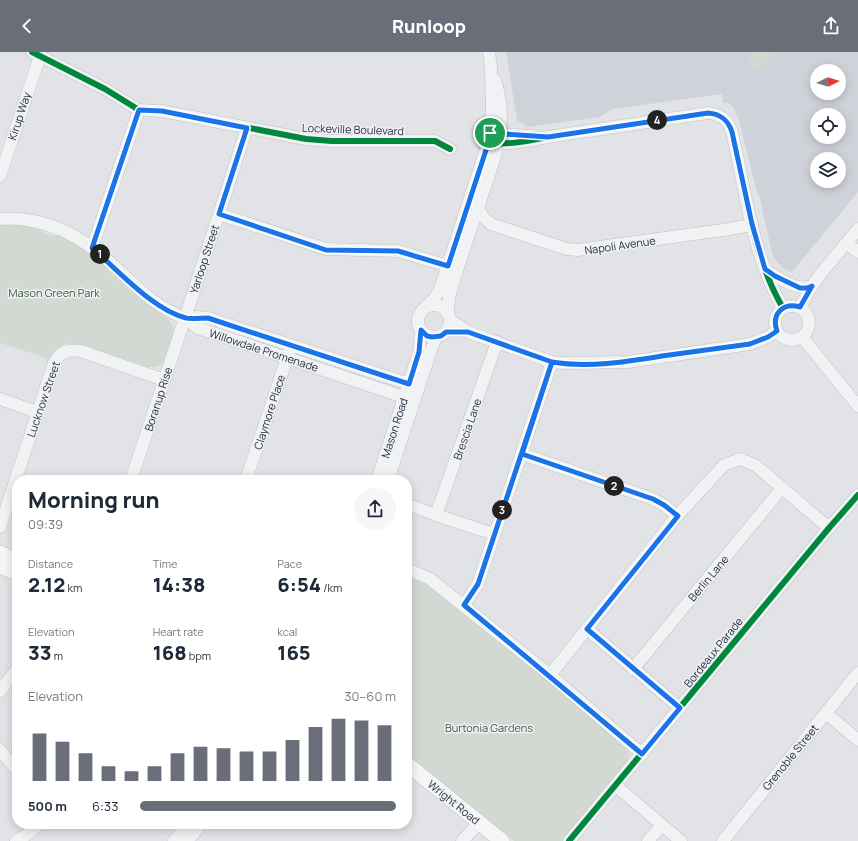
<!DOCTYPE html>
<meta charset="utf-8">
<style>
body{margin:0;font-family:Manrope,sans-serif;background:#f6f6f7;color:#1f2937;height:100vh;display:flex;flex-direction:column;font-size:15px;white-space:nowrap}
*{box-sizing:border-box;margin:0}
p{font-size:13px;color:#747a83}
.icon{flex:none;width:22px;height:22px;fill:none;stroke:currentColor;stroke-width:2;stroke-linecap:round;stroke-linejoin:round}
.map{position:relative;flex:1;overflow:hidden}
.sheet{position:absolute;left:12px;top:423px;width:400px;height:354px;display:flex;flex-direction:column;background:#fff;border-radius:16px;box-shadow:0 2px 10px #0003}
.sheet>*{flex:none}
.needle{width:26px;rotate:85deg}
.fabs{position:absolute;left:810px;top:12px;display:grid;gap:8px}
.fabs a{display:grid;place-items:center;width:36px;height:36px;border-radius:50%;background:#fff;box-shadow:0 2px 10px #0003;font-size:20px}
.pin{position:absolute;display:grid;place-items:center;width:34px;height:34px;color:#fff;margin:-17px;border:2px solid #fff;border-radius:50%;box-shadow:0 1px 4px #0007}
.km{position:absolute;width:20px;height:20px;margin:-10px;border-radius:50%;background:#222;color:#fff;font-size:11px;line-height:20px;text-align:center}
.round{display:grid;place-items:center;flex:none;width:42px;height:42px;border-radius:21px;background:#f6f6f7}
.headline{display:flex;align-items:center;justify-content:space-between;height:68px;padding:0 16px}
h1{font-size:22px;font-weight:800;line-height:30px}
.figures{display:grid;grid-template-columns:repeat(3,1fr);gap:6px;height:68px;padding:4px 16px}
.figures div{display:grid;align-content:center}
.figures b{font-size:20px;font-weight:800}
.figures small{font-size:11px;font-weight:400}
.figures p{font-size:11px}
.chart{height:112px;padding:8px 16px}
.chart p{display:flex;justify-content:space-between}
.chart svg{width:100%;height:72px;margin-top:4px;stroke:#6a6e79;stroke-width:6}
ul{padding:0 16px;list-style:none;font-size:13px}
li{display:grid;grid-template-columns:64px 48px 1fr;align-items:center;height:30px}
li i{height:10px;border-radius:5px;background:#6a6e79}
header{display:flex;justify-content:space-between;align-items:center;height:52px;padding:0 16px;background:#6a6e79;color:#fff;font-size:18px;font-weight:800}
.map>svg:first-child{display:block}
.built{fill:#d0d2d9;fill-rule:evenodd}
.green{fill:#d2d9d2}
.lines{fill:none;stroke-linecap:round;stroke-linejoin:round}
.minor-casing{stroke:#c0c1c4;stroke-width:13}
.major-casing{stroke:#bec0c4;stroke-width:16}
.minor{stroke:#f1f2f4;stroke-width:12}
.major{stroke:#f6f6f6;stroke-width:15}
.cycleway-casing{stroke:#eff1f6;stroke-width:8}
.cycleway{stroke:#00873e;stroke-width:6}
.route-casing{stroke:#fff;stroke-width:8}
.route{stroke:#1a73e8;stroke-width:5}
.labels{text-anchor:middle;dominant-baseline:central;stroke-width:3;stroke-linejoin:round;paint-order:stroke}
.street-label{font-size:11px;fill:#2a2f3e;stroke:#eff1f6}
.park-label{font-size:11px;fill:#3b5938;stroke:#eff1f6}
</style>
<header><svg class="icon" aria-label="back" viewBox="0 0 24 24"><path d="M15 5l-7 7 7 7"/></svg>Runloop<svg class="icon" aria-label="share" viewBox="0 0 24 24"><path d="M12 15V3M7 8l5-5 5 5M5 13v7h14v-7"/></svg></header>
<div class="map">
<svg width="858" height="789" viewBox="0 0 858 789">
<rect width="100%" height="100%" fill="#e2e3e6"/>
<path class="built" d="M506,0H858V140L792,220L783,216L773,205L759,143L757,140L739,68L733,55L728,51H723L722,42L612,57L600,65L527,75L517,68ZM817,19H839V41H817ZM817,63H839V85H817ZM817,107H839V129H817Z"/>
<g class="green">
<polygon points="757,0 770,0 773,2 762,15 751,17 750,1"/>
<path d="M0,171L36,174C41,181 55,186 63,183L71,186L105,212L106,217L134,242H139L169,268L173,275L174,281L166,308C160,315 153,316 145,315L71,291C52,294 55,307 45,314L47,306L0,291Z"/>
<path d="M407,522L430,532L620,689C629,698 631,702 625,715L563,789H514L407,702Z"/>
</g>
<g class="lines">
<defs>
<g id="minor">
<polyline points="32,0 105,37 139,58 162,59 306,87 332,89 435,89 450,97"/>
<polyline points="247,76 185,266 198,276 404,345"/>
<polyline points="493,82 533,84"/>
<path d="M488,91C509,93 528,89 548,85L708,61C721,62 728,68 732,80C745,137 753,206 783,256"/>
<polyline points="0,124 40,4"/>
<polyline points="478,156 483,165 491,172 567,197 578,198 723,178 752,173"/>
<polyline points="219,162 326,197 398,199 448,214"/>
<path d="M0,167C11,166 22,167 33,169C55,173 73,182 91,195C125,219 144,251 185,266L131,428"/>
<polyline points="847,191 858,200"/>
<polyline points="92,196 139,58"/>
<path d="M765,217C776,225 798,240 812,234"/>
<circle cx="434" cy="269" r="16"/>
<circle cx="792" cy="271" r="17"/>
<polyline points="427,254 435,246 440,237 488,91 492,58 491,16 489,0"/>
<polyline points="800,255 812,234 822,220 858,177"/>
<path d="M448,261L449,245L455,225C463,200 471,175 480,150C494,107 510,74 495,28"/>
<polyline points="188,267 196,265 208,266 409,332"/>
<polyline points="450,268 468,280 552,310 563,311 628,310 750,292 768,285 777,279"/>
<polyline points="802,285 858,354"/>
<polyline points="0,347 37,360"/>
<polyline points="522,402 653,447 664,453 677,464"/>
<polyline points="246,428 289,300"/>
<polyline points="377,428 419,300 421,278"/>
<polyline points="388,428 429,304 436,285"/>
<polyline points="407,452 436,463 494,482"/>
<polyline points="436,463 497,290"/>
<path d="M0,475L54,311C60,300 68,297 81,299L164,328"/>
<polyline points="407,517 430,527 550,623 642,702"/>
<polyline points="464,553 478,532 552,310"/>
<polyline points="587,577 680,656"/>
<polyline points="633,617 782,436"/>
<polyline points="550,623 677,464 724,413 740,407 755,413 829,476"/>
<polyline points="0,639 17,617"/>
<polyline points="826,661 858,688"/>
<polyline points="0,698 17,718"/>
<polyline points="616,734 681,789"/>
<polyline points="16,789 28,782 39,772"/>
<polyline points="174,789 189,772"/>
<polyline points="187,789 202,772"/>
<polyline points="462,789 479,771"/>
<polyline points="569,789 829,476 858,443"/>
<polyline points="648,789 661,774"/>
<polyline points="723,789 858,621"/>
</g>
<g id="major">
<polyline points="0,501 17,509"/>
<polyline points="0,514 17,521"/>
<polyline points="407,712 502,789"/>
</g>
</defs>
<use href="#minor" class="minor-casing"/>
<use href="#major" class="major-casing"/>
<use href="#minor" class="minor"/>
<use href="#major" class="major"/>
<defs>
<g id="cycleway">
<polyline points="32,0 105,37 139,58 162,59 306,87 332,89 435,89 450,97"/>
<path d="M488,91C509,93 528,89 548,85L708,61C721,62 728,68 732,80C745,137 753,206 783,256"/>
<polyline points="569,789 829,476 858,443"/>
</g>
</defs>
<use href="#cycleway" class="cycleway-casing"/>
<use href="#cycleway" class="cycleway"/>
</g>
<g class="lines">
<defs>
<path id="route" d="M490,81L488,92L448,214L398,199L326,198L219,162L247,76L162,59L139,58L92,196C118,218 153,258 186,266C189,267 202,266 208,266L409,332L419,300L421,278L427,284L432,285L441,284L446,280H468L552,310L522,402L653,447L664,453L678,464L587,577L680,656L642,702L464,553L478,532L552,310C588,316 626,310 662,304C691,300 720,296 750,292L768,285L777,279C771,262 783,250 800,255L812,234L807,236H800L775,224L765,217L752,172L732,80C728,68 721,62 708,61L548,85L490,81"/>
</defs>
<use href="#route" class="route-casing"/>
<use href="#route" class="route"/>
</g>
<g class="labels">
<g class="street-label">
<text transform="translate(19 64) rotate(-72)">Kirup Way</text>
<text transform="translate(353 77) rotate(2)">Lockeville Boulevard</text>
<text transform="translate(620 193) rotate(-8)">Napoli Avenue</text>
<text transform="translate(204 207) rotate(-72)">Yarloop Street</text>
<text transform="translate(264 298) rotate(18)">Willowdale Promenade</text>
<text transform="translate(43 347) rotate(-71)">Lucknow Street</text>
<text transform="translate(158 347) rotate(-72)">Boranup Rise</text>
<text transform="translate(269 360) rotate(-72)">Claymore Place</text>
<text transform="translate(394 376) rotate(-72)">Mason Road</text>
<text transform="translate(467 377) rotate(-71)">Brescia Lane</text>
<text transform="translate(708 526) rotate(-50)">Berlin Lane</text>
<text transform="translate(713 600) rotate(-51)">Bordeaux Parade</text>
<text transform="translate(790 705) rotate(-51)">Grenoble Street</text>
<text transform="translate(454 750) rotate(39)">Wright Road</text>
</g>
<g class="park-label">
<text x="54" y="240">Mason Green Park</text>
<text x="489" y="675">Burtonia Gardens</text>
</g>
</g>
</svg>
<div class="fabs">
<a><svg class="needle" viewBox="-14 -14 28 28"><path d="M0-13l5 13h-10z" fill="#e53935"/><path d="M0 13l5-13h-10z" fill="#747a83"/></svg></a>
<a><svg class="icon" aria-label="locate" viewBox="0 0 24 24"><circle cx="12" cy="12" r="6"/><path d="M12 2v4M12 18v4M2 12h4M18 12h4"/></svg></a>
<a><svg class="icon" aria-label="layers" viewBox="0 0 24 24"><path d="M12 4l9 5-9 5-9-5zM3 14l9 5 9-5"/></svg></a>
</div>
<div class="pin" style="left:490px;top:81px;background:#1e9e55"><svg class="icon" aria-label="arrive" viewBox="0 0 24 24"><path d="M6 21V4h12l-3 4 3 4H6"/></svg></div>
<b class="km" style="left:100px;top:202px">1</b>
<b class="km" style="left:614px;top:434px">2</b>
<b class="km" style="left:502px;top:458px">3</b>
<b class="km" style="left:657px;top:68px">4</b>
<section class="sheet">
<div class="headline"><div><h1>Morning run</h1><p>09:39</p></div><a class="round"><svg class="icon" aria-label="share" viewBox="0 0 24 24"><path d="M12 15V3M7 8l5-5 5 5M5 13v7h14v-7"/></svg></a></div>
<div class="figures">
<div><p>Distance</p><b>2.12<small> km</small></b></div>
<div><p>Time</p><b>14:38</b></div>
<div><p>Pace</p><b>6:54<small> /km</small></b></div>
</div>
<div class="figures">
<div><p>Elevation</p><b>33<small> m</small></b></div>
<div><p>Heart rate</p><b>168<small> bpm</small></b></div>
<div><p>kcal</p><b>165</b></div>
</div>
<div class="chart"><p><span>Elevation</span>30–60 m</p>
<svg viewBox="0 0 160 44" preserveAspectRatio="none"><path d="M5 44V15M15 44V20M25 44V27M35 44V35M45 44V38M55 44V35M65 44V27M75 44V23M85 44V24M95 44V26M105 44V26M115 44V19M125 44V11M135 44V6M145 44V7M155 44V10"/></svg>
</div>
<ul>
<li><b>500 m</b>6:33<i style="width:100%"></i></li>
</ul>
</section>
</div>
